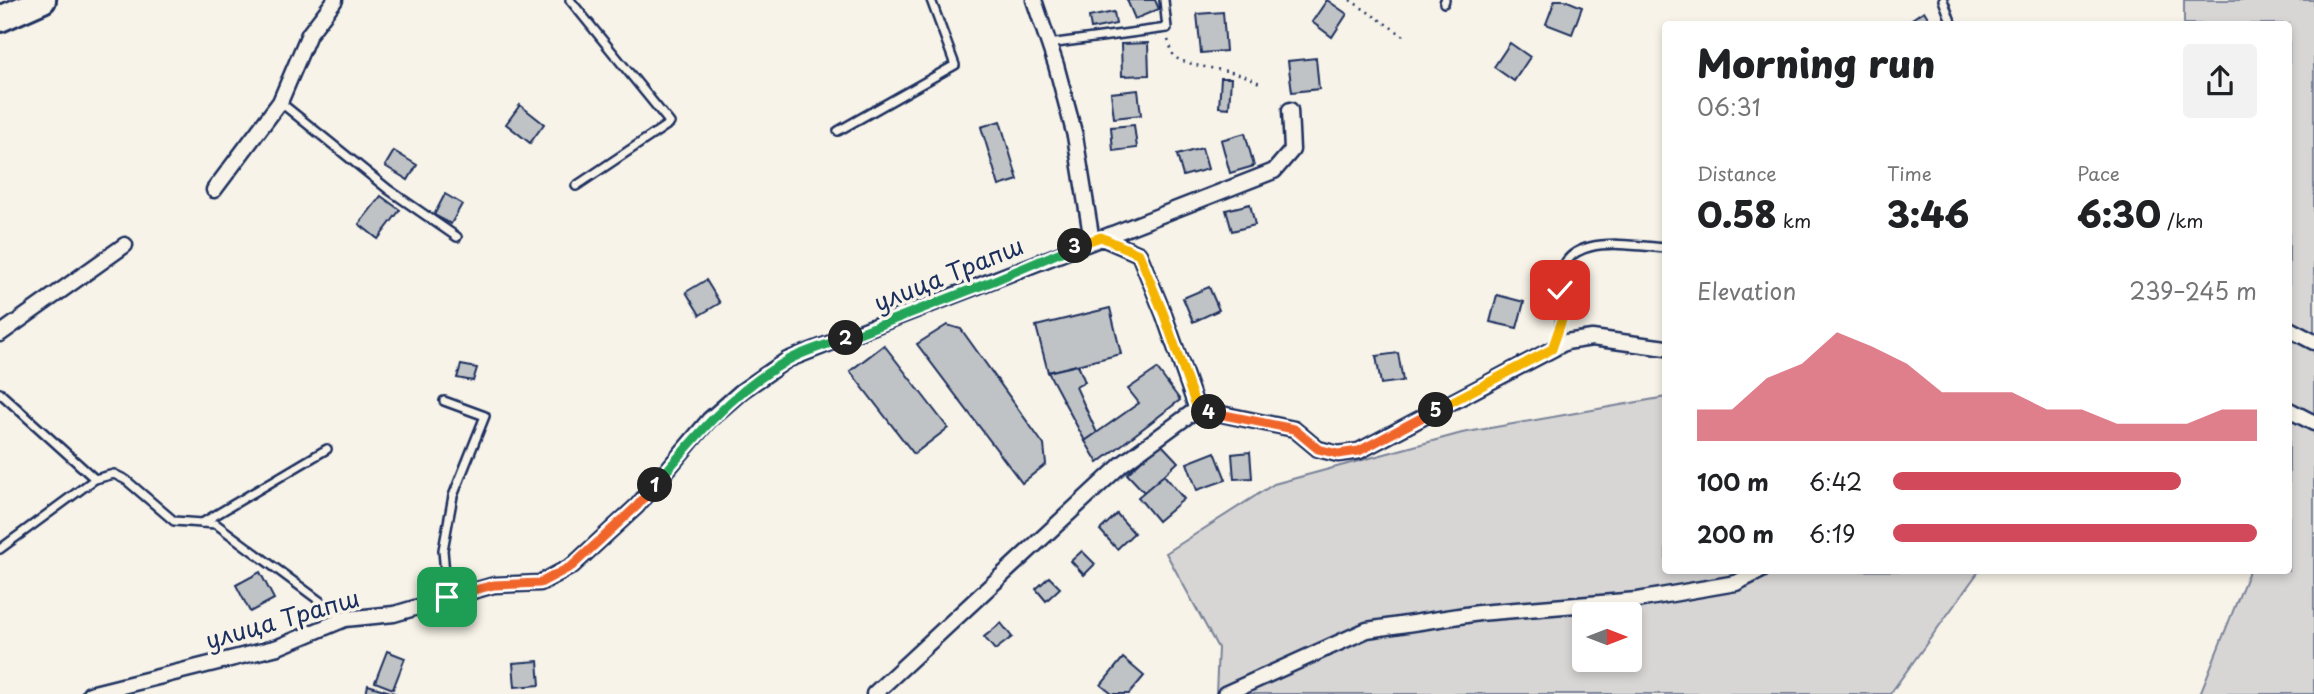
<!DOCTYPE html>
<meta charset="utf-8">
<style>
body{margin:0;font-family:"Playpen Sans",sans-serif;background:#f2f2f2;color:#202124;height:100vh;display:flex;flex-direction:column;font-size:26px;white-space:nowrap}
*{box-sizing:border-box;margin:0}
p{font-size:23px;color:#757577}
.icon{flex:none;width:38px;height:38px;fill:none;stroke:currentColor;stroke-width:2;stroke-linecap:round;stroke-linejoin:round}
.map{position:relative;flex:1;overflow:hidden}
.panel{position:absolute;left:1662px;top:21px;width:630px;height:553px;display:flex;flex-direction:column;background:#fff;border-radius:7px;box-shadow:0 4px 10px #0003}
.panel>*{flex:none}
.needle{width:46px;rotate:90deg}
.buttons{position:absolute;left:1572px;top:602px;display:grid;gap:14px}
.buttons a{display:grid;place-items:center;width:70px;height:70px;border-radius:7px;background:#fff;box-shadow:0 4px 10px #0003;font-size:35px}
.pin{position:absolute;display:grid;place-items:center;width:60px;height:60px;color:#fff;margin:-30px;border-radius:14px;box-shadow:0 4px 10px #0006}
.km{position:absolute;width:35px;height:35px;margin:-18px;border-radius:50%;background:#222;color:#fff;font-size:19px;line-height:35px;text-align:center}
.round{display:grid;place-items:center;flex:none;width:74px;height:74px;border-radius:7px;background:#f2f2f2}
.headline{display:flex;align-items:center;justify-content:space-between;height:119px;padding:0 35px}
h1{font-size:38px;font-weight:800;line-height:52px}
.figures{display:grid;grid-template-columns:repeat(3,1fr);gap:10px;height:119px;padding:7px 35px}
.figures div{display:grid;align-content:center}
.figures b{font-size:35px;font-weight:800}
.figures small{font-size:19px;font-weight:400}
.figures p{font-size:19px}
.chart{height:196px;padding:14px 35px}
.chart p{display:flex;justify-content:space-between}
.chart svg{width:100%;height:126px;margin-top:7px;fill:#d1495b;opacity:.7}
ul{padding:0 35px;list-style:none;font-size:23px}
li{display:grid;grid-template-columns:112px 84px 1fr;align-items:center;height:52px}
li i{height:18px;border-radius:9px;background:#d1495b}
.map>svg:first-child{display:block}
.green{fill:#d7d6d4;stroke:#798299;stroke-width:2;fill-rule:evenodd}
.building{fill:#c0c3c5;stroke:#1b2f5e;stroke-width:2}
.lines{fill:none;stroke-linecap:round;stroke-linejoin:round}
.service-casing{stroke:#1b2f5e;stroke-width:12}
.minor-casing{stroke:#1b2f5e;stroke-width:19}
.trunk-casing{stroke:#1b2f5e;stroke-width:30}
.path{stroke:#1b2f5e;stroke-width:2.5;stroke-dasharray:2 5;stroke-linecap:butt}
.service{stroke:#f7f3e8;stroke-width:7}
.minor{stroke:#f7f3e8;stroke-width:14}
.trunk{stroke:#f7f3e8;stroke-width:24}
.split-1-casing{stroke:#fff;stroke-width:14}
.split-2-casing{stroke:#fff;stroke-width:14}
.split-3-casing{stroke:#fff;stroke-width:14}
.split-4-casing{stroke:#fff;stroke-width:14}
.split-5-casing{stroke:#fff;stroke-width:14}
.split-6-casing{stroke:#fff;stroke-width:14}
.split-1{stroke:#f0652b;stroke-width:9}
.split-2{stroke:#22a559;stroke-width:9}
.split-3{stroke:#22a559;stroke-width:9}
.split-4{stroke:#f5b400;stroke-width:9}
.split-5{stroke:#f0652b;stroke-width:9}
.split-6{stroke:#f5b400;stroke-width:9}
.labels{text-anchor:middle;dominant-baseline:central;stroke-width:7;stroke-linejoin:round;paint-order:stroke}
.street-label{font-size:24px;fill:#1b2f5e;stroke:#f7f3e8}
</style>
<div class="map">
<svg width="2314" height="694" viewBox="0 0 2314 694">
<rect width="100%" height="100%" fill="#f7f3e8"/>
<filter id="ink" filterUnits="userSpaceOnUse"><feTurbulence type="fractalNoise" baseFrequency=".0143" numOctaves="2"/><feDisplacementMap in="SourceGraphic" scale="14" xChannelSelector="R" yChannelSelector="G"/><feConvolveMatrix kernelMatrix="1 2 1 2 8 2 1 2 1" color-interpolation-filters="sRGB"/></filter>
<g filter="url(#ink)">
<g class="green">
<polygon points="2184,0 2314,0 2314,694 2200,694 2249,571 2289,570 2289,24 2184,24"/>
<path d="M1666,397V570L1979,571L1890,694H1216L1218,648L1166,553L1274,484L1462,433ZM1584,614H1629V660H1584Z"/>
</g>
<g class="building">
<polygon points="1127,0 1155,0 1159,9 1135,19"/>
<polygon points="1327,0 1347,14 1332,37 1312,22"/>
<polygon points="1555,0 1565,0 1582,7 1572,34 1546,24"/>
<polygon points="1924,11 1932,24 1916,24 1912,19"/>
<polygon points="1114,12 1116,24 1091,29 1089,17"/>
<polygon points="1223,12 1226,51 1201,53 1197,14"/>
<polygon points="1148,43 1149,75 1122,76 1121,44"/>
<polygon points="1510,43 1530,57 1514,81 1494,67"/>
<polygon points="1316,58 1319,89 1292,92 1288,61"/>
<polygon points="1221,78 1231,78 1229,108 1219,107"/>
<polygon points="1138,90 1141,115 1114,118 1111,93"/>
<polygon points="520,105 544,124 530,143 506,124"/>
<polygon points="1000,121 1018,180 999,186 981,127"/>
<polygon points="1134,125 1137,148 1113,151 1111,127"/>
<polygon points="1245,133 1254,166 1230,173 1221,140"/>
<polygon points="1202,148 1208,169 1183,176 1177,155"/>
<polygon points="394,151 417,165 408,180 385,166"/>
<polygon points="445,194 462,204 451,224 434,215"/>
<polygon points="381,196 400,210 378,239 359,224"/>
<polygon points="1250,204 1255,225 1232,231 1226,210"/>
<polygon points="706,280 720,303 700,315 686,292"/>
<polygon points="1209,287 1219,310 1193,322 1183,298"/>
<polygon points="1497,295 1524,302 1517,328 1490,322"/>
<polygon points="1110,308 1121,354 1048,372 1036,326"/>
<polygon points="947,325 961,329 1044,445 1046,464 1022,483 917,344"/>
<polygon points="884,345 948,428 914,454 850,371"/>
<polygon points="1398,353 1403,381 1381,384 1376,356"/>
<polygon points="461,365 477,368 473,381 457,378"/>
<polygon points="1078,365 1085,382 1076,387 1097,433 1085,441 1048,372"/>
<polygon points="1157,369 1180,400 1098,463 1085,441 1139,403 1128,389"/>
<polygon points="1160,443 1178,462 1145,493 1127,474"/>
<polygon points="1215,452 1226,480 1197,490 1187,463"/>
<polygon points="1250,452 1252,478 1234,479 1232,454"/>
<polygon points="1164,475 1184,499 1158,521 1138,497"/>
<polygon points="1117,514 1134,533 1117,549 1100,530"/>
<polygon points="1082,551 1095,564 1084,575 1071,561"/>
<polygon points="260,572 274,599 250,612 236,585"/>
<polygon points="1049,577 1060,588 1046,601 1036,589"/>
<polygon points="1001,623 1012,637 995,650 984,637"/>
<polygon points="387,651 405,658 393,689 375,682"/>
<polygon points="1123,658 1144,676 1129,694 1112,694 1101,685"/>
<polygon points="538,661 540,685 515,687 513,663"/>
<polygon points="368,685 397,694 366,694"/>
</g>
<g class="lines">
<defs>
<g id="service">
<polyline points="570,0 670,123 576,186"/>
<polyline points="1943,0 1952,24"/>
<polyline points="1444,3 1445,0"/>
<polyline points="1049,44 1167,28 1164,0"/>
<polyline points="280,102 389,190 457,237"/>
<polyline points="838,131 955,65 931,0"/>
<path d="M1554,345C1564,325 1560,308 1560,286C1559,230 1630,246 1666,248"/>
<polyline points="0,393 95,479"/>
<polyline points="444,401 485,416 453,496 443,550 447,597"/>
<polyline points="202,523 327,449"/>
<polyline points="0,549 95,479 114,474 126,480 174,521 216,524 344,619"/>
</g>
<g id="minor">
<polyline points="1034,0 1056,65 1075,136 1092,241"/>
<polyline points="214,190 280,102 309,34 335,0"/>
<polyline points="1102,238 1274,171 1292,150 1290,110"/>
<polyline points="2289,329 2314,342"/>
<polyline points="0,334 125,245"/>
<polyline points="2289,410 2314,423"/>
<polyline points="90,694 278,647 345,619 394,614 494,585 540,583 572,566 637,506 709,420 742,391 787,360 1102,238 1139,254 1164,315 1197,409"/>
<polyline points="874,694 1122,464 1197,409 1294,429 1318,449 1338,454 1359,451 1566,342 1592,338 1666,348"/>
<polyline points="1225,694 1367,630 1479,613 1637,600 1736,583 1762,570"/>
</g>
<polyline id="trunk" points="0,19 43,0"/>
</defs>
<use href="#service" class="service-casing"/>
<use href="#minor" class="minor-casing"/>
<use href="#trunk" class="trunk-casing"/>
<g class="path">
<polyline points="1350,0 1404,36"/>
<path d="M1168,40L1174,57C1202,72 1236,66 1262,85"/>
</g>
<use href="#service" class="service"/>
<use href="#minor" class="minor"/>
<use href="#trunk" class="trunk"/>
</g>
</g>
<g class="lines" filter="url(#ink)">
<defs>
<polyline id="split-1" points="447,597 494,585 540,583 572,566 637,506 655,485"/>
<path id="split-2" d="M655,485C694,438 731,393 785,362C803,351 826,345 846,338"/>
<polyline id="split-3" points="846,338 993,281 1075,246"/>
<polyline id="split-4" points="1075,246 1101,237 1139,254 1164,315 1197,409 1209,412"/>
<polyline id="split-5" points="1209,412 1294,429 1318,449 1338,454 1359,451 1436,410"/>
<polyline id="split-6" points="1436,410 1552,349 1562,320 1560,290"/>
</defs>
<use href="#split-1" class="split-1-casing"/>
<use href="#split-2" class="split-2-casing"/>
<use href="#split-3" class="split-3-casing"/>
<use href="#split-4" class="split-4-casing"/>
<use href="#split-5" class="split-5-casing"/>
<use href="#split-6" class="split-6-casing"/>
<use href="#split-1" class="split-1"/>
<use href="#split-2" class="split-2"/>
<use href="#split-3" class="split-3"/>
<use href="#split-4" class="split-4"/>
<use href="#split-5" class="split-5"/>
<use href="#split-6" class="split-6"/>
</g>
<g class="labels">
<g class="street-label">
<text transform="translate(948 273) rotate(-22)">улица Трапш</text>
<text transform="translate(282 618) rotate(-16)">улица Трапш</text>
</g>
</g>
</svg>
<div class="buttons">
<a><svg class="needle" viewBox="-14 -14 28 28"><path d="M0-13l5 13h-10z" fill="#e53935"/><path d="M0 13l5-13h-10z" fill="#757577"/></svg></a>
</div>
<div class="pin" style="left:447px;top:597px;background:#1e9e55"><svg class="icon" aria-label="arrive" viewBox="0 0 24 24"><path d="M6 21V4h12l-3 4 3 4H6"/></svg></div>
<div class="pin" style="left:1560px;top:290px;background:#d93025"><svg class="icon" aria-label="check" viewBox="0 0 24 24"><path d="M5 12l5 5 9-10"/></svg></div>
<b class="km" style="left:655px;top:485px">1</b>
<b class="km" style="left:846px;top:338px">2</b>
<b class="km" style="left:1075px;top:246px">3</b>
<b class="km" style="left:1209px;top:412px">4</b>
<b class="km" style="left:1436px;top:410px">5</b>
<section class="panel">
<div class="headline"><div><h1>Morning run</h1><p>06:31</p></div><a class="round"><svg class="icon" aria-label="share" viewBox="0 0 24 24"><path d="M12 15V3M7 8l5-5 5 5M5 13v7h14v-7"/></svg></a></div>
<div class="figures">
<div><p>Distance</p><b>0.58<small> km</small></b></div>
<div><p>Time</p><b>3:46</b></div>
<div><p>Pace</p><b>6:30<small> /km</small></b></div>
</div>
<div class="chart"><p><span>Elevation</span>239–245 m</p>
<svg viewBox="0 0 160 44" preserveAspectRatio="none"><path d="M0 44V33L10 33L20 22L30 17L40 6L50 11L60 17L70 27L80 27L90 27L100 33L110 33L120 38L130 38L140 38L150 33L160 33V44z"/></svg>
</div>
<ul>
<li><b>100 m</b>6:42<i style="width:79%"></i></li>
<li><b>200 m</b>6:19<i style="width:100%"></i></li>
</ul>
</section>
</div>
